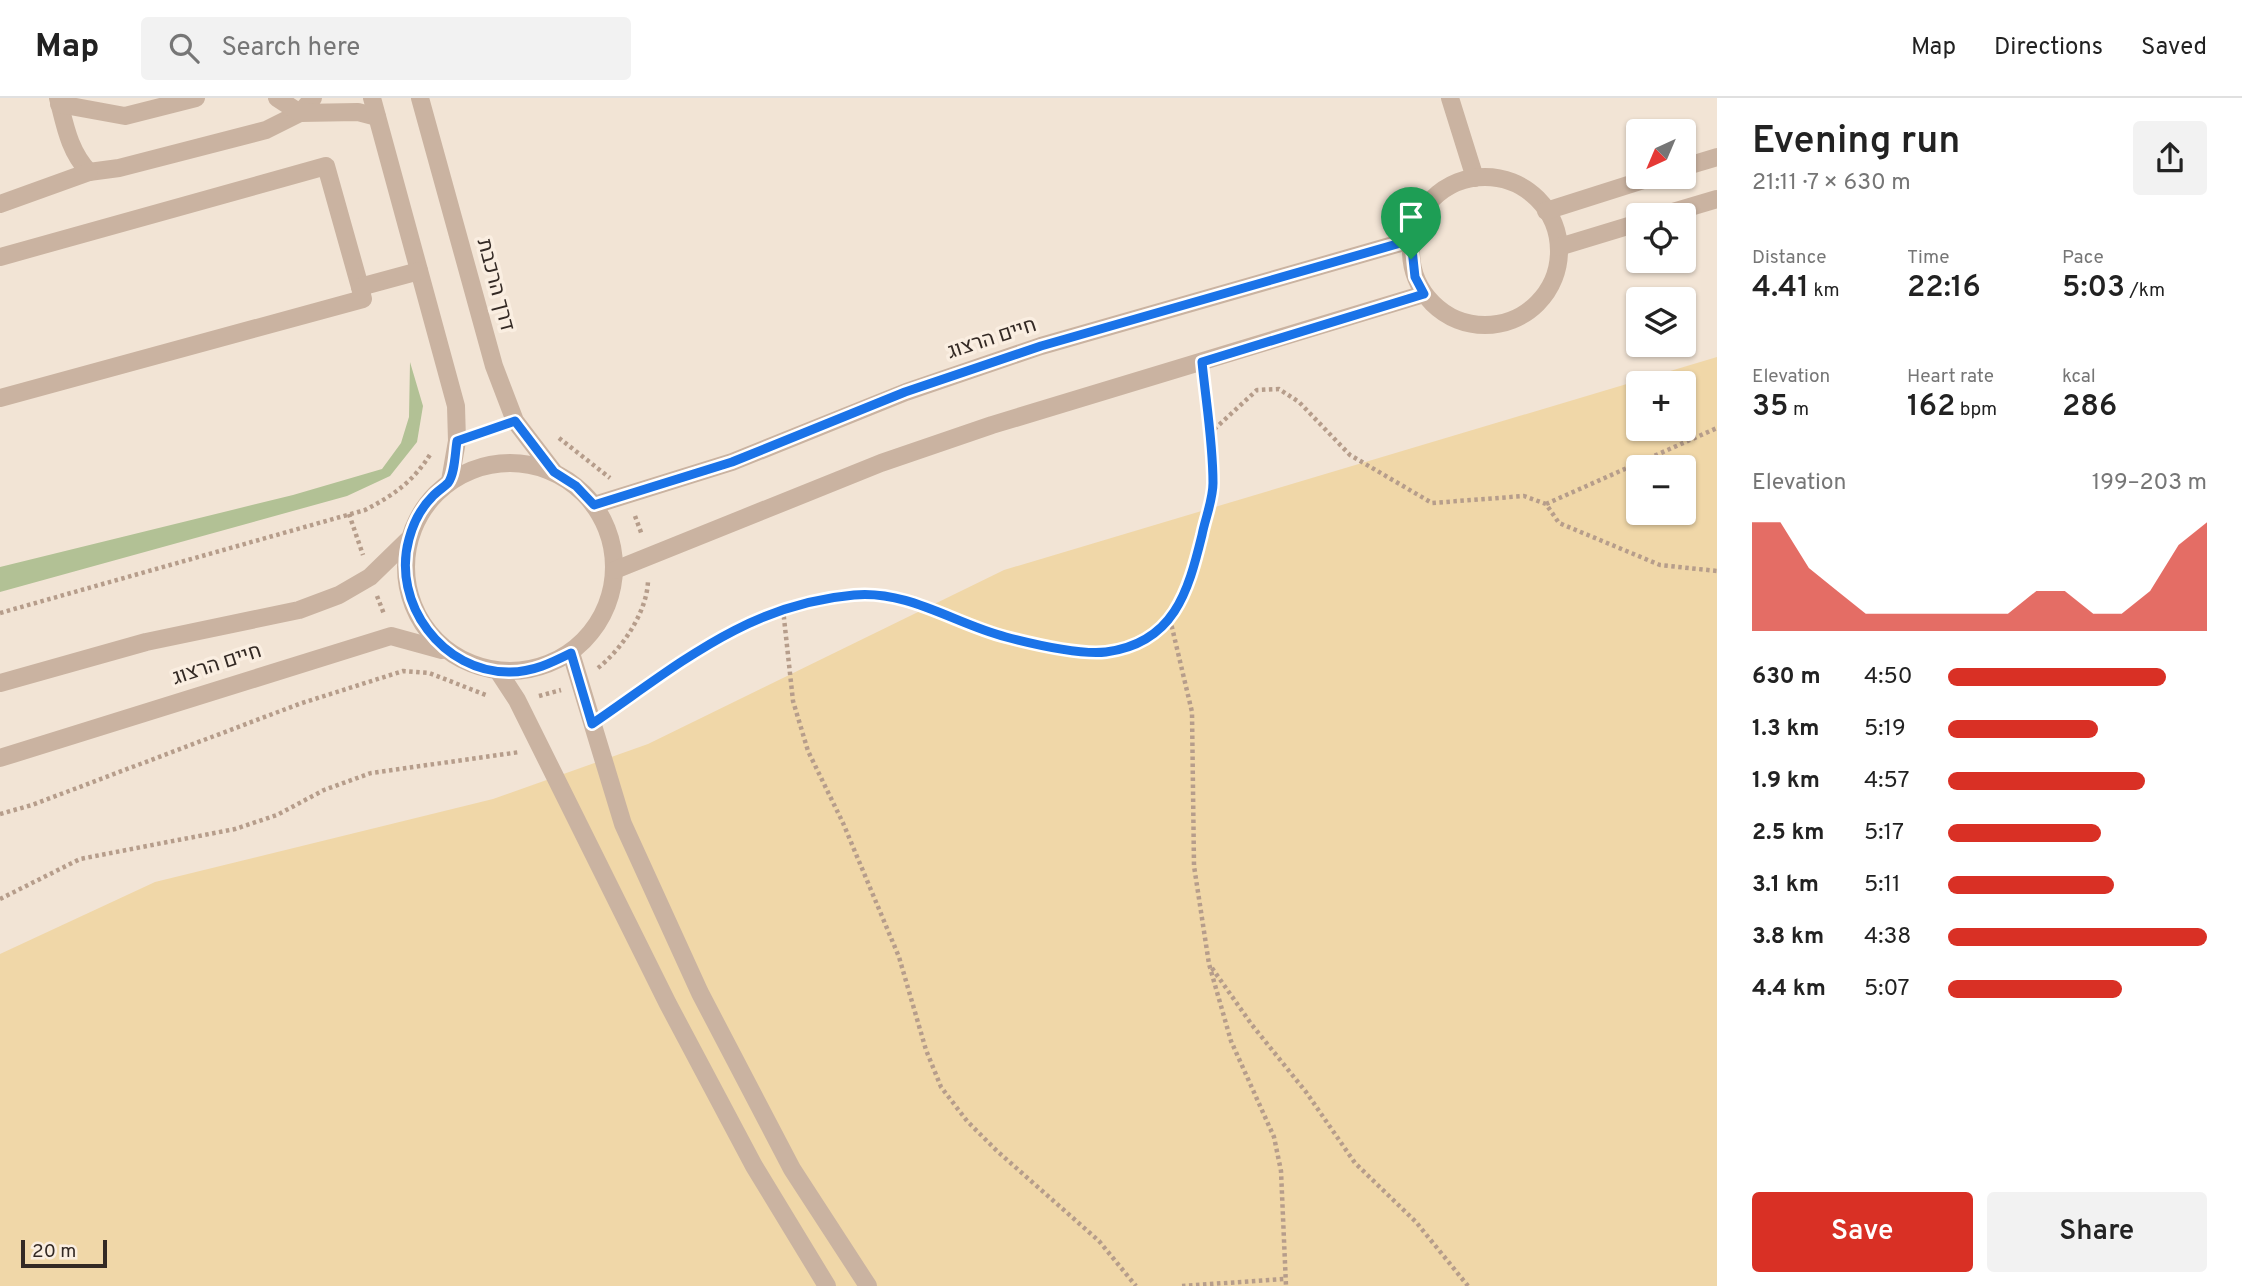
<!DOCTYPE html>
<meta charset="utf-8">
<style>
body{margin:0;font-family:Overpass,Heebo,sans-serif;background:#f2f2f2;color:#222;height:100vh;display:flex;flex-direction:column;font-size:26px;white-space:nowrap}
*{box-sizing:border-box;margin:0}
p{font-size:23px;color:#767676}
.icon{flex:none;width:38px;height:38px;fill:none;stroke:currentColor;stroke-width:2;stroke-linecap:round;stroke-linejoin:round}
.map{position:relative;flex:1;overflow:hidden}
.sheet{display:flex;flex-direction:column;background:#fff;width:525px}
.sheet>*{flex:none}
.needle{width:46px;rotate:224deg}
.fabs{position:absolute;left:1626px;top:21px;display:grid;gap:14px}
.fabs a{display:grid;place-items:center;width:70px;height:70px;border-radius:7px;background:#fff;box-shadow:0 2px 5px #0004;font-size:35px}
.scale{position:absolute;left:21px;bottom:18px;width:86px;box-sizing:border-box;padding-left:7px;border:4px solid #332924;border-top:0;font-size:19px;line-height:24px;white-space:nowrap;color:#332924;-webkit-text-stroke:5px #faeee1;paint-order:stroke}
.pin{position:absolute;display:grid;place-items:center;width:60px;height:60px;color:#fff;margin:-72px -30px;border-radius:50% 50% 50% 0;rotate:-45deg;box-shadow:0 0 7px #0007}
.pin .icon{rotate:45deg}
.round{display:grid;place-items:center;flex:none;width:74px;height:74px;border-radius:7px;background:#f2f2f2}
.summary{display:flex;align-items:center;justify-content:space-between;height:119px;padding:0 35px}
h1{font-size:38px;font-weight:600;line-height:52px}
.figures{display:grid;grid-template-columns:repeat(3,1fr);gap:10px;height:119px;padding:7px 35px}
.figures div{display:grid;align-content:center}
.figures b{font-size:30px;font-weight:600}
.figures small{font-size:19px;font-weight:400}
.figures p{font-size:19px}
.chart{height:196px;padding:14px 35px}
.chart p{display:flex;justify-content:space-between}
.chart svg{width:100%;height:126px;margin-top:7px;fill:#d93025;opacity:.7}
.button{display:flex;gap:14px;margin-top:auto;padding:14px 35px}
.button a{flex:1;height:80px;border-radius:7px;background:#d93025;color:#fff;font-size:28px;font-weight:600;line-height:80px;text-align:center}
.button a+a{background:#f2f2f2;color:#222}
ul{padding:0 35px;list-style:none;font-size:23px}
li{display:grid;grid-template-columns:112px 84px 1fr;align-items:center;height:52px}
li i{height:18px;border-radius:9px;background:#d93025}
header{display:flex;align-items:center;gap:42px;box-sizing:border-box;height:98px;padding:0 35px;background:#fff;border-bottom:2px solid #e0e0e0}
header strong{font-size:33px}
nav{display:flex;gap:38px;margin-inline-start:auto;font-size:24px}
.search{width:490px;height:63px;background:#f2f2f2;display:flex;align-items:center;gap:18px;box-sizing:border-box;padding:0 24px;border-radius:7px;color:#767676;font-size:26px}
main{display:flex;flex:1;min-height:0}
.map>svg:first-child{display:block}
.green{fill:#b2c195}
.sand{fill:#f0d7a8;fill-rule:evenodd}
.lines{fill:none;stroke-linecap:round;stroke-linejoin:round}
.path{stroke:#b69d8b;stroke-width:4.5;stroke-dasharray:3.5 3.5;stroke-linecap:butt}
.minor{stroke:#cab3a1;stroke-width:18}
.route-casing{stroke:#fff;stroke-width:14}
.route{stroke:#1a73e8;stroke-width:9}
.labels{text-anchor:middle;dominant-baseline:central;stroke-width:7;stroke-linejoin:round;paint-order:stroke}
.street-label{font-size:21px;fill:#332924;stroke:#faeee1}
</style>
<header>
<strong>Map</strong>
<div class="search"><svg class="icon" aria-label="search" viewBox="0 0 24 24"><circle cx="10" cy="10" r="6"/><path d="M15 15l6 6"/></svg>Search here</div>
<nav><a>Map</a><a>Directions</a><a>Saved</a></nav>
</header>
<main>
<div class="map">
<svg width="1717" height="1188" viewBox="0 0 1717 1188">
<rect width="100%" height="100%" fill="#f2e4d5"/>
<polygon class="green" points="410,264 423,308 417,344 390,378 347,398 0,494 0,469 293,397 382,371 401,345 409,319"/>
<path class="sand" d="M1717,259V1188H0V856L155,784L493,701L648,646L1004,472ZM1638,285H1684V331H1638ZM1638,369H1684V415H1638Z"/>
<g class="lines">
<g class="path">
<polyline points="1209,336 1257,292 1279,291 1299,304 1350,357 1432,405 1524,398 1546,406 1559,425 1660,467 1717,473"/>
<polyline points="559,340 610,380"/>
<polyline points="1546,406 1717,330"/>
<polyline points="349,416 363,457"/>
<polyline points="635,418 642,437"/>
<polyline points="377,498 384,516"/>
<polyline points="783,511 793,603 808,653 843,725 899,859 926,952 941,989 967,1023 997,1053 1099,1143 1136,1188"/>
<path d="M0,515L365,412C394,397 414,383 431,355"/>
<polyline points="1170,521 1192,614 1194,768 1209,866 1231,943 1274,1039 1281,1073 1286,1188"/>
<path d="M598,570C622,551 647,514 648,483"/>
<polyline points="539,598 561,592"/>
<path d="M610,613C688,559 757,504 855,496C906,493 954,522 1001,538C1052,555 1132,568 1171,521C1188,500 1193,473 1199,447C1204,428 1213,405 1213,385C1214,352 1207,318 1204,285"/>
<polyline points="0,716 32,707 299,606 403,573 429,575 486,597"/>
<polyline points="0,801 80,761 235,731 277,717 324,692 371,675 520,654"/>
<polyline points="1212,870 1252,927 1306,994 1355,1065 1416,1124 1468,1188"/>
<polyline points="1182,1188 1284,1181"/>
</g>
<g class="minor">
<path d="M58,0C65,27 69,53 89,74L119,70L266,32L300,15L313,0"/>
<polyline points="277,0 300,15 358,14 377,19"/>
<polyline points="372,0 456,308 457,343 450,383"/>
<polyline points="420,0 494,268 515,323 554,374"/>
<polyline points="1450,0 1475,80"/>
<polyline points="59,6 125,18 196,0"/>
<polyline points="1684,69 1717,59"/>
<circle cx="1485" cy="153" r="74"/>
<polyline points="0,106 89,74"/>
<polyline points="1546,113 1653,79"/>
<polyline points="1663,117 1717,101"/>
<polyline points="1559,149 1638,125"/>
<polyline points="0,159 326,68 360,189"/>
<polyline points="0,300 363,201 360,189 419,173"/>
<circle cx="510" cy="469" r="104"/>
<polyline points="594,407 732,364 906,294 1041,248 1411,142"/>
<polyline points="615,472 881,365 992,327 1424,196"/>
<polyline points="571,555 623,726 700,895 792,1071 868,1188"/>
<polyline points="498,573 517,602 668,906 754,1068 827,1188"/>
<polyline points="0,585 146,544 299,512 339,497 370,479 408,442"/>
<polyline points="0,660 391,538 442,552"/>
</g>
</g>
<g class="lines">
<defs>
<path id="route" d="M1411,142L1415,179L1424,196L1202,264C1206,304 1213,345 1213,385C1213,402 1205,421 1202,437C1188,494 1174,545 1106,554C1079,557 1033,546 1006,539C955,526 909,492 854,497C747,506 677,568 592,626L571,555C551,565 533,574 510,574C443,575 391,505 409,441C413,426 421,410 432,399C436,394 443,390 448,385C455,376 455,355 457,343L515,323L554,374L576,388L594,407L732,364L905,294L1041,248Z"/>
</defs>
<use href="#route" class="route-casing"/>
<use href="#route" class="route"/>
</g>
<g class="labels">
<g class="street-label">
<text transform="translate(495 187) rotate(75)">דרך הרכבת</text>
<text transform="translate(992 241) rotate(-18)">חיים הרצוג</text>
<text transform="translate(217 567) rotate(-18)">חיים הרצוג</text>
</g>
</g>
</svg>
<div class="fabs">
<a><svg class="needle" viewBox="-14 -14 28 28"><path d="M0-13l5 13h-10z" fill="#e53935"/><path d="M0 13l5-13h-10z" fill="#767676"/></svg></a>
<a><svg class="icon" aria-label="locate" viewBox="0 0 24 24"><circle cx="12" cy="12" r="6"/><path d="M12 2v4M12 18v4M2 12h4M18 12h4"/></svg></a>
<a><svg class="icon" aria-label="layers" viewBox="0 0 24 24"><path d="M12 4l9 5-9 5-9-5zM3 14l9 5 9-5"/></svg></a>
<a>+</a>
<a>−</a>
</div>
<div class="scale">20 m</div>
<div class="pin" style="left:1411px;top:161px;background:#1e9e55"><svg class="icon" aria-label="arrive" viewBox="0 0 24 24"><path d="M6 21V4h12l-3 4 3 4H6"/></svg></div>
</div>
<section class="sheet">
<div class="summary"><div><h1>Evening run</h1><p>21:11 · 7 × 630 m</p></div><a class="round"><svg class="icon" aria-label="share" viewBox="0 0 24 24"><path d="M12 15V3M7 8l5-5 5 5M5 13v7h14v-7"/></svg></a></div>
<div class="figures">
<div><p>Distance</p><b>4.41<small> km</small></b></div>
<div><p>Time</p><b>22:16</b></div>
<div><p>Pace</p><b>5:03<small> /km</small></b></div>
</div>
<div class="figures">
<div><p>Elevation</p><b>35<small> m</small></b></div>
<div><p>Heart rate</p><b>162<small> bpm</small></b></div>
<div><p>kcal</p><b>286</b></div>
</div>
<div class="chart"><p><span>Elevation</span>199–203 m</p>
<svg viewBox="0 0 160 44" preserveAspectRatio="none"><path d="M0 44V6L10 6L20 22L30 30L40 38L50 38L60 38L70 38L80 38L90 38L100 30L110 30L120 38L130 38L140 30L150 14L160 6V44z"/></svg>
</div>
<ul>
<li><b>630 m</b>4:50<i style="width:84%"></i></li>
<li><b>1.3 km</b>5:19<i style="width:58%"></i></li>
<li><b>1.9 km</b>4:57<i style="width:76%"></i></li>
<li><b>2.5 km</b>5:17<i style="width:59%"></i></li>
<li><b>3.1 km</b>5:11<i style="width:64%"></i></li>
<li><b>3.8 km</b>4:38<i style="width:100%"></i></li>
<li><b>4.4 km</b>5:07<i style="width:67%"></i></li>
</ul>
<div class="button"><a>Save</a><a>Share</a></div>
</section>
</main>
